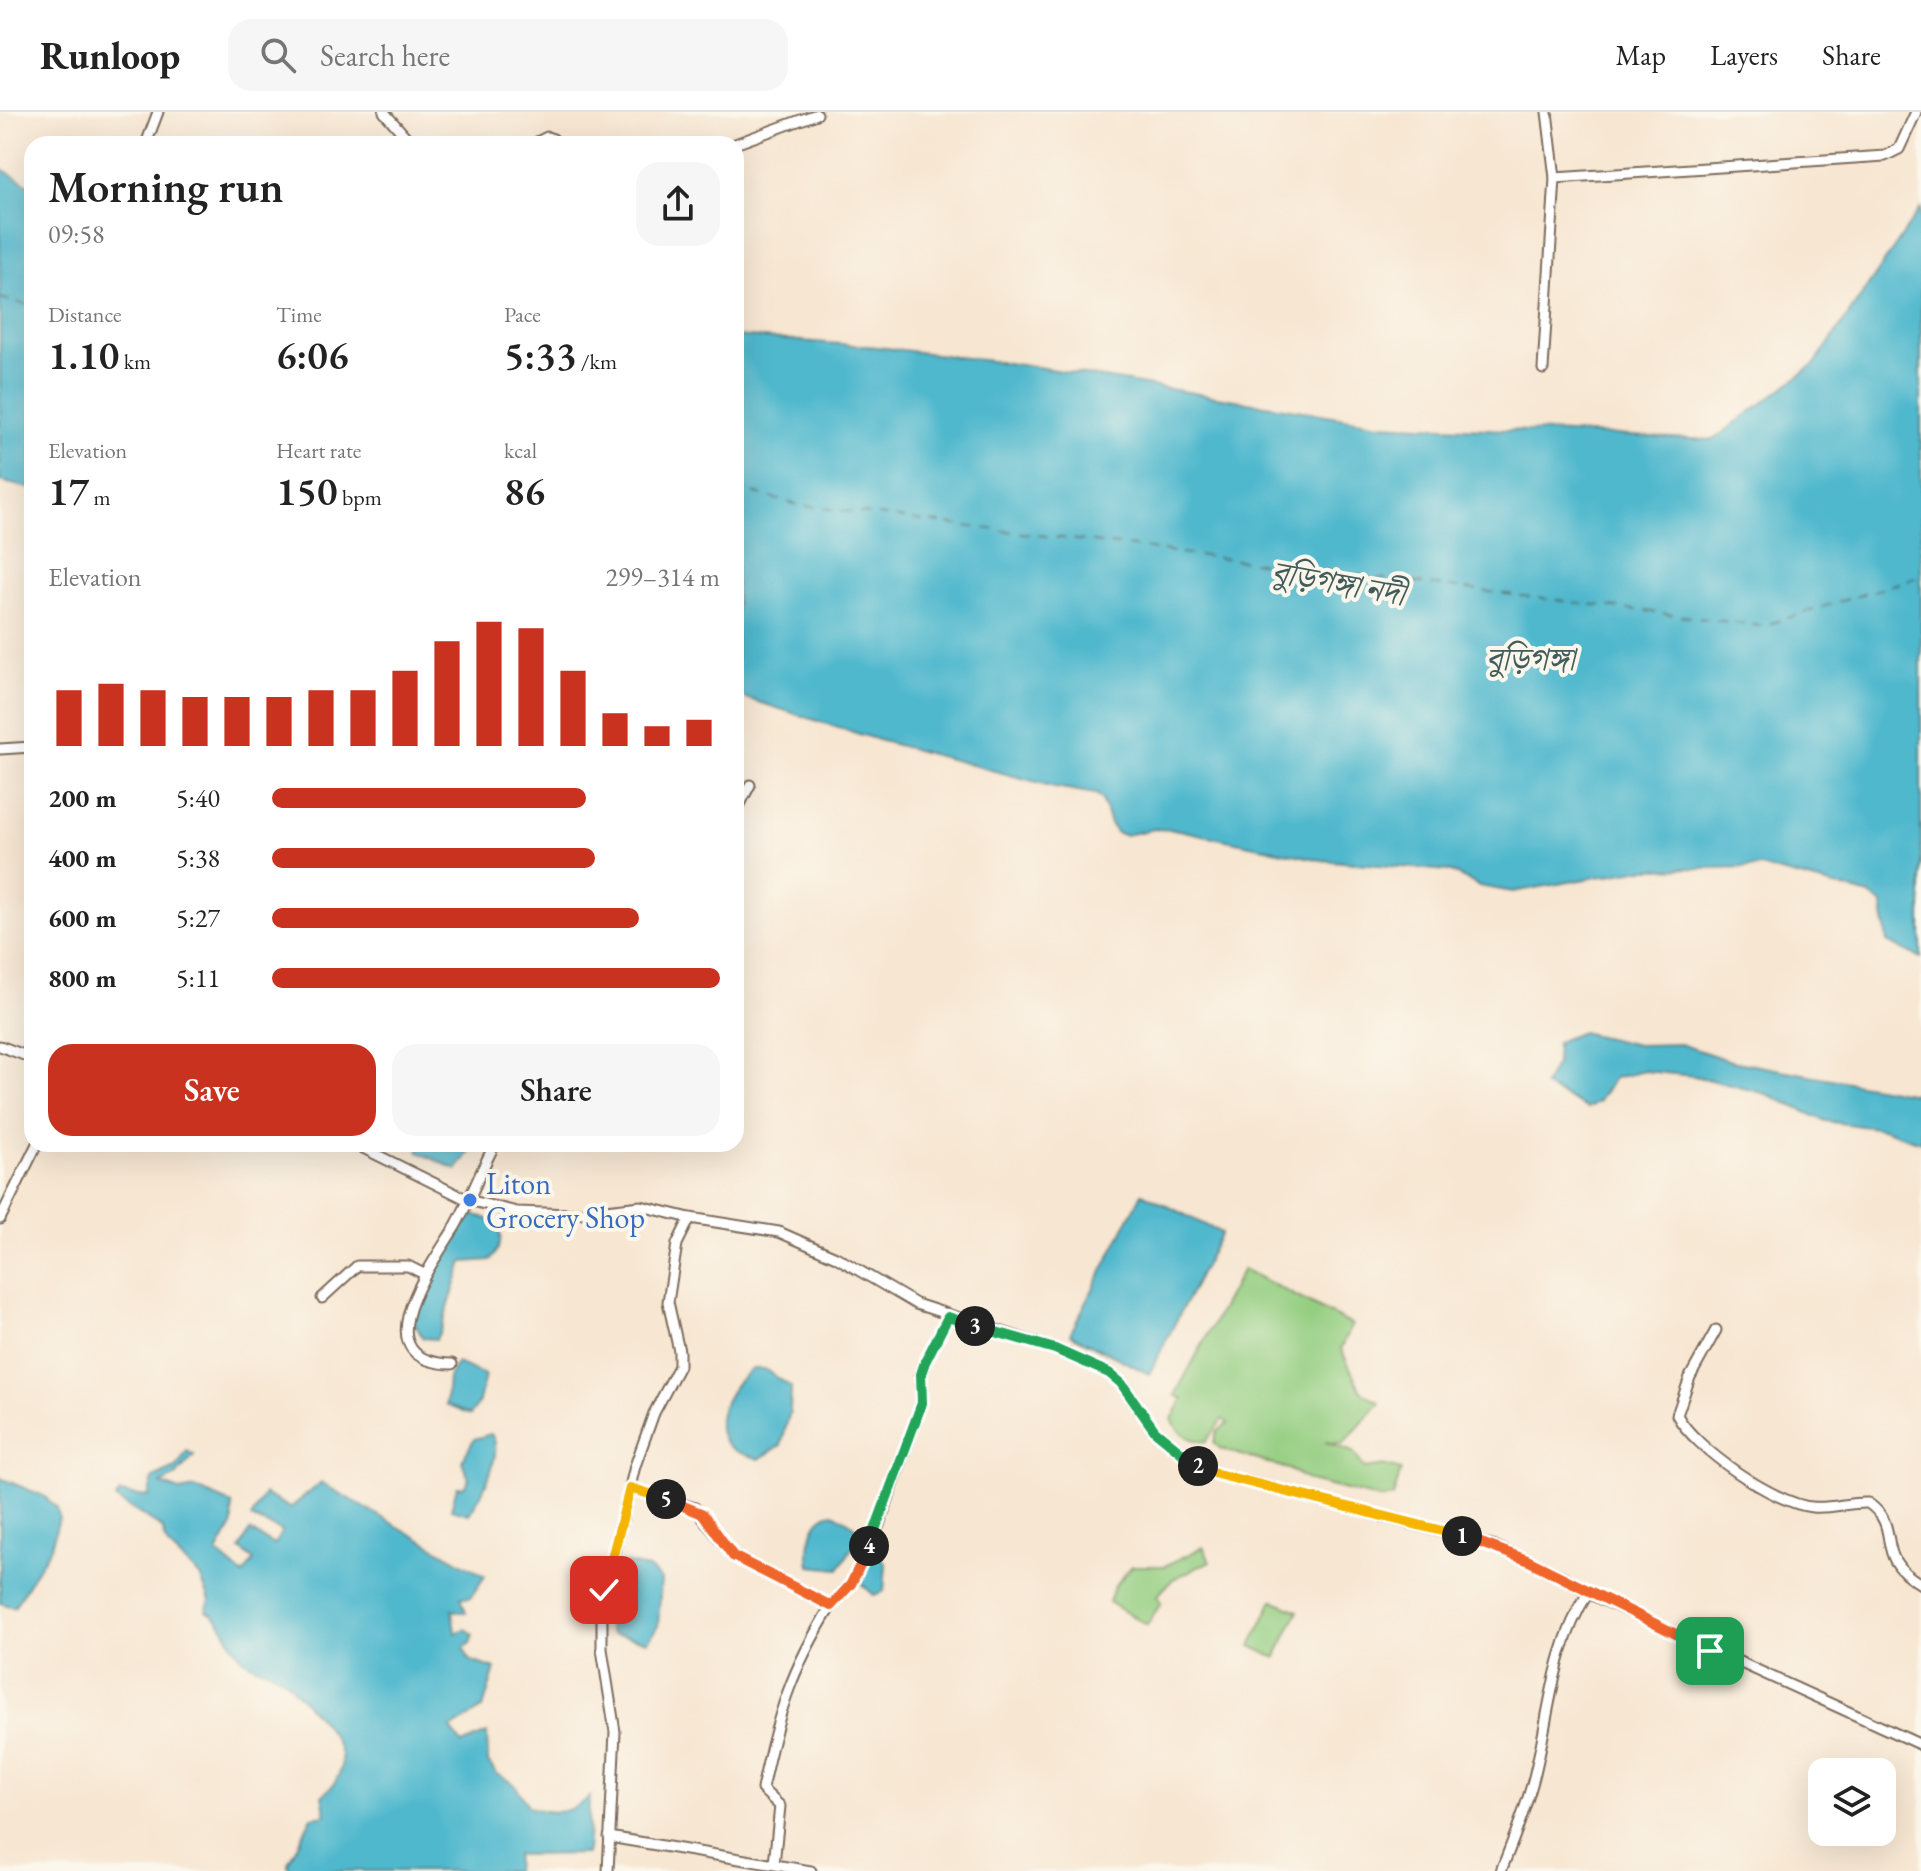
<!DOCTYPE html>
<meta charset="utf-8">
<style>
body{margin:0;font-family:"EB Garamond","Noto Serif Bengali",serif;background:#f6f6f6;color:#222;height:100vh;display:flex;flex-direction:column;font-size:30px;white-space:nowrap}
*{box-sizing:border-box;margin:0}
p{font-size:26px;color:#767676}
.icon{flex:none;width:44px;height:44px;fill:none;stroke:currentColor;stroke-width:2;stroke-linecap:round;stroke-linejoin:round}
.map{position:relative;flex:1;overflow:hidden}
.sheet{position:absolute;left:24px;top:24px;width:720px;height:1016px;display:flex;flex-direction:column;background:#fff;border-radius:24px;box-shadow:0 8px 32px #0002}
.sheet>*{flex:none}
.buttons{position:absolute;left:1808px;top:1646px;display:grid;gap:16px}
.buttons a{display:grid;place-items:center;width:88px;height:88px;border-radius:16px;background:#fff;box-shadow:0 8px 32px #0002;font-size:40px}
.pin{position:absolute;display:grid;place-items:center;width:68px;height:68px;color:#fff;margin:-34px;border-radius:16px;box-shadow:0 4px 12px #0006}
.km{position:absolute;width:40px;height:40px;margin:-20px;border-radius:50%;background:#222;color:#fff;font-size:22px;line-height:40px;text-align:center}
.round{display:grid;place-items:center;flex:none;width:84px;height:84px;border-radius:24px;background:#f6f6f6}
.summary{display:flex;align-items:center;justify-content:space-between;height:136px;padding:0 24px}
h1{font-size:44px;font-weight:600;line-height:60px}
.figures{display:grid;grid-template-columns:repeat(3,1fr);gap:12px;height:136px;padding:8px 24px}
.figures div{display:grid;align-content:center}
.figures b{font-size:40px;font-weight:600}
.figures small{font-size:22px;font-weight:400}
.figures p{font-size:22px}
.chart{height:224px;padding:16px 24px}
.chart p{display:flex;justify-content:space-between}
.chart svg{width:100%;height:144px;margin-top:8px;stroke:#c8321e;stroke-width:6}
.action{display:flex;gap:16px;margin-top:auto;padding:16px 24px}
.action a{flex:1;height:92px;border-radius:24px;background:#c8321e;color:#fff;font-size:32px;font-weight:600;line-height:92px;text-align:center}
.action a+a{background:#f6f6f6;color:#222}
ul{padding:0 24px;list-style:none;font-size:26px}
li{display:grid;grid-template-columns:128px 96px 1fr;align-items:center;height:60px}
li i{height:20px;border-radius:10px;background:#c8321e}
header{display:flex;align-items:center;gap:48px;box-sizing:border-box;height:112px;padding:0 40px;background:#fff;border-bottom:2px solid #e0e0e0}
header strong{font-size:38px}
nav{display:flex;gap:44px;margin-inline-start:auto;font-size:28px}
.search{width:560px;height:72px;background:#f6f6f6;display:flex;align-items:center;gap:20px;box-sizing:border-box;padding:0 28px;border-radius:24px;color:#767676;font-size:30px}
.map>svg:first-child{display:block}
.green{fill:#94ce81;stroke:#687c50;stroke-width:2}
.water{fill:#50b8cd;stroke:#467176;stroke-width:2}
.lines{fill:none;stroke-linecap:round;stroke-linejoin:round}
.ferry{stroke:#425c5b;stroke-width:2;stroke-dasharray:10 8;stroke-linecap:butt}
.minor-casing{stroke:#7d6c5d;stroke-width:13}
.minor{stroke:#fff;stroke-width:9}
.split-1-casing{stroke:#fff;stroke-width:16}
.split-2-casing{stroke:#fff;stroke-width:16}
.split-3-casing{stroke:#fff;stroke-width:16}
.split-4-casing{stroke:#fff;stroke-width:16}
.split-5-casing{stroke:#fff;stroke-width:16}
.split-6-casing{stroke:#fff;stroke-width:16}
.split-1{stroke:#f0652b;stroke-width:10}
.split-2{stroke:#f5b400;stroke-width:10}
.split-3{stroke:#22a559;stroke-width:10}
.split-4{stroke:#22a559;stroke-width:10}
.split-5{stroke:#f0652b;stroke-width:10}
.split-6{stroke:#f5b400;stroke-width:10}
.shop-dot{fill:#3f7fe0;stroke:#fbf7ec;stroke-width:3}
.labels{text-anchor:middle;dominant-baseline:central;stroke-width:8;stroke-linejoin:round;paint-order:stroke}
.shop-label{font-size:30px;fill:#366cbe;stroke:#fbf7ec;text-anchor:start}
.water-label{font-size:32px;font-style:italic;fill:#425c5b;stroke:#fbf7ec}
</style>
<header>
<strong>Runloop</strong>
<div class="search"><svg class="icon" aria-label="search" viewBox="0 0 24 24"><circle cx="10" cy="10" r="6"/><path d="M15 15l6 6"/></svg>Search here</div>
<nav><a>Map</a><a>Layers</a><a>Share</a></nav>
</header>
<div class="map">
<svg width="1921" height="1759" viewBox="0 0 1921 1759">
<rect width="100%" height="100%" fill="#fbf7ec"/>
<filter id="ink" filterUnits="userSpaceOnUse"><feTurbulence type="fractalNoise" baseFrequency=".0125" numOctaves="2"/><feDisplacementMap in="SourceGraphic" scale="16" xChannelSelector="R" yChannelSelector="G"/><feConvolveMatrix kernelMatrix="1 2 1 2 8 2 1 2 1" color-interpolation-filters="sRGB"/></filter>
<filter id="wash" filterUnits="userSpaceOnUse"><feTurbulence type="fractalNoise" baseFrequency=".006" numOctaves="4" result="noise"/><feDisplacementMap in="SourceGraphic" scale="32" xChannelSelector="R" yChannelSelector="G"/><feGaussianBlur stdDeviation="1.8" result="paint"/><feColorMatrix in="noise" values="0 0 0 0 0 0 0 0 0 0 0 0 0 0 0 0 0 1.4 0 .05"/><feComposite in="paint" operator="in"/></filter>
<g filter="url(#wash)">
<rect width="100%" height="100%" fill="#f7e6d1"/>
<g class="green">
<path d="M1243,1157L1352,1213L1341,1237L1361,1279L1380,1291L1343,1332L1325,1330L1353,1340L1365,1357L1386,1354L1401,1358L1393,1385L1381,1387L1310,1369L1288,1357L1221,1337L1214,1331L1217,1320L1228,1311L1223,1307L1206,1329C1192,1331 1177,1320 1172,1307L1183,1287L1175,1283Z"/>
<polygon points="1203,1435 1210,1449 1173,1467 1157,1484 1161,1491 1147,1513 1109,1490 1114,1475 1132,1454 1165,1454"/>
<polygon points="1273,1488 1298,1499 1276,1546 1251,1534"/>
</g>
<g class="water">
<polygon points="0,56 32,75 32,377 0,369"/>
<polygon points="1921,96 1921,846 1887,830 1882,792 1870,783 1761,755 1642,757 1513,780 1479,774 1449,759 1321,748 1179,718 1154,717 1125,723 1117,721 1110,712 1102,687 1096,682 1055,675 878,628 736,583 736,224 878,235 1031,254 1380,312 1713,328 1815,252"/>
<polygon points="1581,920 1637,933 1680,932 1731,949 1921,983 1921,1030 1883,1017 1825,1009 1767,982 1694,964 1645,959 1614,966 1599,989 1587,996 1544,974 1556,952 1557,930"/>
<polygon points="420,1032 476,1032 457,1058 418,1040"/>
<polygon points="1142,1081 1221,1121 1149,1262 1070,1222"/>
<path d="M472,1103C500,1106 509,1125 491,1148L463,1150L441,1217L436,1227L423,1226L412,1207C419,1169 448,1131 472,1103Z"/>
<polygon points="457,1251 485,1263 478,1293 470,1303 446,1293 448,1266"/>
<path d="M753,1257H765L791,1275L790,1299L781,1333L759,1347C752,1344 741,1342 734,1338C702,1318 730,1271 753,1257Z"/>
<path d="M491,1322C505,1340 481,1385 469,1402L451,1397L457,1375H464L469,1367L462,1349L474,1327Z"/>
<path d="M187,1339L194,1343L176,1364L161,1372L180,1379L195,1376L232,1392L233,1412L217,1441L243,1463L254,1448L240,1437L250,1419L274,1433L282,1419L251,1406L264,1382L290,1396L321,1371L485,1464L470,1486L461,1485L466,1501L452,1498L455,1521L466,1517L473,1522L471,1531L464,1536L469,1548L495,1557L483,1596L451,1617L462,1632L487,1621L488,1650L496,1661L515,1673L529,1695C554,1703 569,1702 590,1685C586,1705 591,1721 586,1742L516,1743L515,1759H289L288,1751L312,1705L326,1703L322,1684C362,1651 333,1622 307,1593C298,1582 288,1569 276,1562C267,1557 256,1555 248,1550C229,1538 227,1508 206,1499L210,1488L200,1464L168,1434L162,1416L116,1387L120,1381L148,1385L153,1366L176,1356Z"/>
<polygon points="0,1366 44,1384 57,1396 59,1406 51,1435 14,1495 0,1491"/>
<path d="M834,1401L855,1414L857,1428L839,1457L810,1454C807,1436 810,1403 834,1401Z"/>
<polygon points="877,1441 886,1451 884,1479 874,1483 855,1466 863,1451"/>
<polygon points="623,1451 649,1456 661,1468 658,1514 648,1529 611,1522 604,1496 610,1459"/>
</g>
<g class="lines">
<g class="ferry">
<polyline points="0,186 32,194"/>
<polyline points="736,376 798,393 1762,514 1921,464"/>
</g>
</g>
</g>
<g filter="url(#ink)">
<g class="lines">
<defs>
<g id="minor">
<polyline points="384,0 412,32"/>
<polyline points="146,32 158,0"/>
<polyline points="533,32 547,25 553,27 554,32"/>
<polyline points="735,32 817,2"/>
<polyline points="1555,66 1885,44 1899,37 1916,0"/>
<polyline points="1543,257 1555,66 1547,0"/>
<polyline points="0,637 32,635"/>
<polyline points="736,700 750,673"/>
<polyline points="0,934 32,946"/>
<polyline points="355,1032 468,1088 517,1100 571,1102 641,1094 690,1106 779,1120 836,1145 916,1192 1055,1237 1109,1261 1121,1271 1155,1319 1200,1355 1217,1362 1492,1433 1564,1465 1588,1481"/>
<polyline points="0,1107 37,1032"/>
<polyline points="322,1186 357,1154 408,1154 424,1162"/>
<path d="M1716,1218L1690,1265L1677,1303C1694,1336 1775,1392 1812,1395C1831,1397 1849,1390 1868,1391C1905,1417 1870,1443 1921,1472"/>
<path d="M452,1252C359,1249 433,1151 455,1115C470,1089 480,1059 495,1032"/>
<polyline points="630,1376 695,1396 733,1444 831,1494 851,1472 879,1413 922,1291 921,1262 925,1250 948,1205"/>
<polyline points="609,1725 811,1759"/>
<path d="M774,1752L780,1694L762,1677C778,1602 790,1560 831,1494"/>
<polyline points="608,1759 615,1620 602,1537 602,1491 635,1354 654,1301 679,1254 679,1239 668,1190 677,1132 690,1106"/>
<path d="M1501,1759C1513,1728 1526,1697 1534,1665C1550,1602 1552,1537 1588,1481L1921,1633"/>
</g>
</defs>
<use href="#minor" class="minor-casing"/>
<use href="#minor" class="minor"/>
</g>
</g>
<g class="lines" filter="url(#ink)">
<defs>
<polyline id="split-1" points="1462,1424 1527,1448 1710,1539"/>
<polyline id="split-2" points="1198,1354 1217,1362 1462,1424"/>
<polyline id="split-3" points="975,1214 1055,1237 1109,1261 1121,1271 1155,1319 1198,1354"/>
<polyline id="split-4" points="869,1434 922,1291 921,1262 925,1250 948,1205 975,1214"/>
<polyline id="split-5" points="666,1387 703,1402 733,1444 831,1494 851,1472 869,1434"/>
<polyline id="split-6" points="604,1478 630,1376 666,1387"/>
</defs>
<use href="#split-1" class="split-1-casing"/>
<use href="#split-2" class="split-2-casing"/>
<use href="#split-3" class="split-3-casing"/>
<use href="#split-4" class="split-4-casing"/>
<use href="#split-5" class="split-5-casing"/>
<use href="#split-6" class="split-6-casing"/>
<use href="#split-1" class="split-1"/>
<use href="#split-2" class="split-2"/>
<use href="#split-3" class="split-3"/>
<use href="#split-4" class="split-4"/>
<use href="#split-5" class="split-5"/>
<use href="#split-6" class="split-6"/>
</g>
<circle class="shop-dot" cx="470" cy="1088" r="8"/>
<g class="labels">
<g class="shop-label">
<text x="486" y="1071">Liton<tspan x="486" dy="34">Grocery Shop</tspan></text>
</g>
<g class="water-label">
<text transform="translate(1338 471) rotate(10)">বুড়িগঙ্গা নদী</text>
<text x="1530" y="547">বুড়িগঙ্গা</text>
</g>
</g>
</svg>
<div class="buttons">
<a><svg class="icon" aria-label="layers" viewBox="0 0 24 24"><path d="M12 4l9 5-9 5-9-5zM3 14l9 5 9-5"/></svg></a>
</div>
<div class="pin" style="left:1710px;top:1539px;background:#1e9e55"><svg class="icon" aria-label="arrive" viewBox="0 0 24 24"><path d="M6 21V4h12l-3 4 3 4H6"/></svg></div>
<div class="pin" style="left:604px;top:1478px;background:#d93025"><svg class="icon" aria-label="check" viewBox="0 0 24 24"><path d="M5 12l5 5 9-10"/></svg></div>
<b class="km" style="left:1462px;top:1424px">1</b>
<b class="km" style="left:1198px;top:1354px">2</b>
<b class="km" style="left:975px;top:1214px">3</b>
<b class="km" style="left:869px;top:1434px">4</b>
<b class="km" style="left:666px;top:1387px">5</b>
<section class="sheet">
<div class="summary"><div><h1>Morning run</h1><p>09:58</p></div><a class="round"><svg class="icon" aria-label="share" viewBox="0 0 24 24"><path d="M12 15V3M7 8l5-5 5 5M5 13v7h14v-7"/></svg></a></div>
<div class="figures">
<div><p>Distance</p><b>1.10<small> km</small></b></div>
<div><p>Time</p><b>6:06</b></div>
<div><p>Pace</p><b>5:33<small> /km</small></b></div>
</div>
<div class="figures">
<div><p>Elevation</p><b>17<small> m</small></b></div>
<div><p>Heart rate</p><b>150<small> bpm</small></b></div>
<div><p>kcal</p><b>86</b></div>
</div>
<div class="chart"><p><span>Elevation</span>299–314 m</p>
<svg viewBox="0 0 160 44" preserveAspectRatio="none"><path d="M5 44V27M15 44V25M25 44V27M35 44V29M45 44V29M55 44V29M65 44V27M75 44V27M85 44V21M95 44V12M105 44V6M115 44V8M125 44V21M135 44V34M145 44V38M155 44V36"/></svg>
</div>
<ul>
<li><b>200 m</b>5:40<i style="width:70%"></i></li>
<li><b>400 m</b>5:38<i style="width:72%"></i></li>
<li><b>600 m</b>5:27<i style="width:82%"></i></li>
<li><b>800 m</b>5:11<i style="width:100%"></i></li>
</ul>
<div class="action"><a>Save</a><a>Share</a></div>
</section>
</div>
